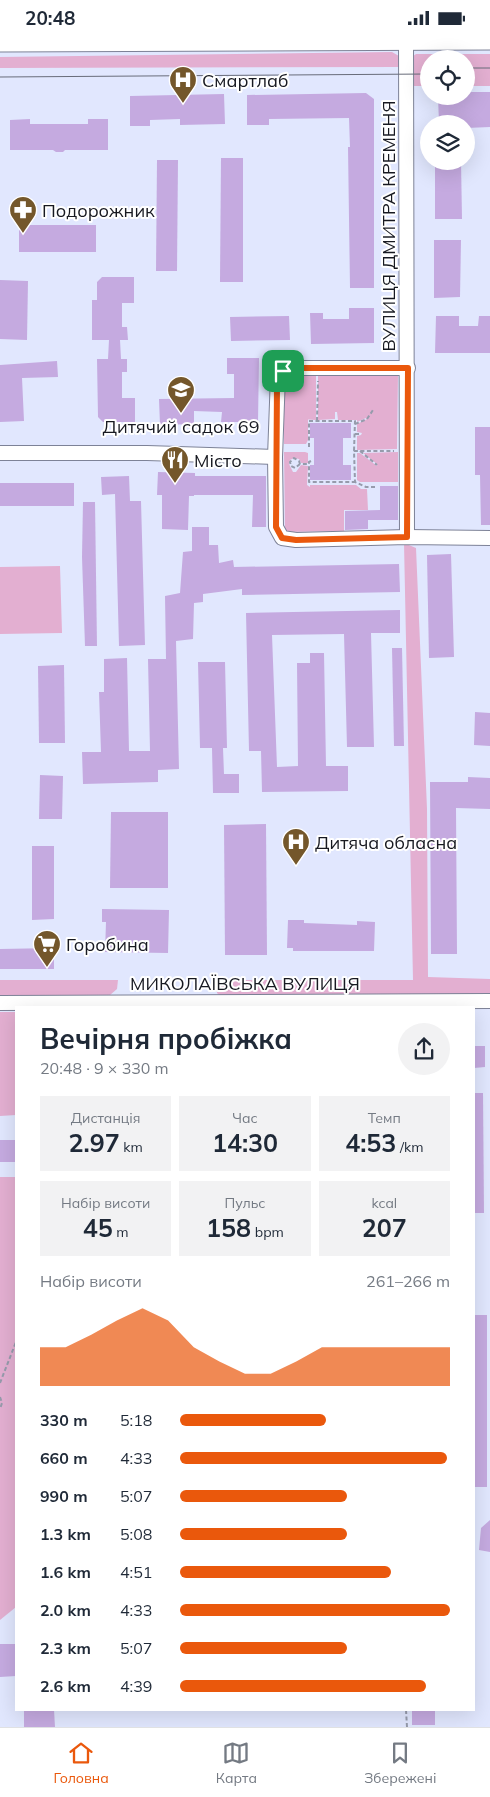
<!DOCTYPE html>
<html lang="uk">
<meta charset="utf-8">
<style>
body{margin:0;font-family:Mulish,sans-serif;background:#f2f2f3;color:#1f2937;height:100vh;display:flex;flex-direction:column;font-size:19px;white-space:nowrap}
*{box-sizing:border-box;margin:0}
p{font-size:16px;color:#747a83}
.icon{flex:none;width:28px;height:28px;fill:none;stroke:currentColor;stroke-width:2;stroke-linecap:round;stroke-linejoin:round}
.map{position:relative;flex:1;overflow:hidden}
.panel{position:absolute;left:15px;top:971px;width:460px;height:705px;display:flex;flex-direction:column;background:#fff;border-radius:0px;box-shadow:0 5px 20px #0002}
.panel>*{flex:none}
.tools{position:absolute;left:420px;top:15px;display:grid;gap:10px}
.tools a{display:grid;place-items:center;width:55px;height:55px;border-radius:50%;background:#fff;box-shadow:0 5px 20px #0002;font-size:25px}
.pin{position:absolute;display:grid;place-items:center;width:42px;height:42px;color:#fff;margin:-21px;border-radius:10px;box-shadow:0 2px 8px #0006}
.round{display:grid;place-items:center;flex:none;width:52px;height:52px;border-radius:26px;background:#f2f2f3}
.head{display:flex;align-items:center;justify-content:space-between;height:85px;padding:0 25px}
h1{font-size:28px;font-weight:700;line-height:38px}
.figures{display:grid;grid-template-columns:repeat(3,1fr);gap:8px;height:85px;padding:5px 25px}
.figures div{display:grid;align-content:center;border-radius:0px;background:#f2f2f3;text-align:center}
.figures b{font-size:25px;font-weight:700}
.figures small{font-size:14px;font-weight:400}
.figures p{font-size:14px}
.chart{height:140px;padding:10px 25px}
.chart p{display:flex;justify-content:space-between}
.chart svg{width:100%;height:90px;margin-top:5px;fill:#ea580c;opacity:.7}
ul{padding:0 25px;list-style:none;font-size:16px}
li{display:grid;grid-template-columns:80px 60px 1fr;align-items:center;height:38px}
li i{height:12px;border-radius:6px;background:#ea580c}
.status{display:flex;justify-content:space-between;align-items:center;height:35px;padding:0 25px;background:#fff;direction:ltr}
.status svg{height:14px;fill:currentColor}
.tab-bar{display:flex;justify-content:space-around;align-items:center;height:70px;border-top:1px solid #e0e1e3;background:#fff;font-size:14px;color:#747a83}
.tab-bar a{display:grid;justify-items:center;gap:2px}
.tab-bar .selected{color:#ea580c}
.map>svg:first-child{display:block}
.green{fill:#e3afd1}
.building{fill:#c5aae0}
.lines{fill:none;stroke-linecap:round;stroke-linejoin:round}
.street-casing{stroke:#7d8297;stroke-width:16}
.secondary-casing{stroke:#7d8297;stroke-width:21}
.path{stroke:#969bac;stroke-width:2;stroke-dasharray:4 2.5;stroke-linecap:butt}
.street{stroke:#fff;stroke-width:14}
.secondary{stroke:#fff;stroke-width:19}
.tram{stroke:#686c7a;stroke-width:1}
.route-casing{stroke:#fff;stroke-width:10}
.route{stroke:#ea580c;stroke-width:6}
.labels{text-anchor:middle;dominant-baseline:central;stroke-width:4;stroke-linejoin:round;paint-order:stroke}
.poi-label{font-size:18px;fill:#171921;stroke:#fff;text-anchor:start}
.street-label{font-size:18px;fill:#171921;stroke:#fff}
</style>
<div class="status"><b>20:48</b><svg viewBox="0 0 49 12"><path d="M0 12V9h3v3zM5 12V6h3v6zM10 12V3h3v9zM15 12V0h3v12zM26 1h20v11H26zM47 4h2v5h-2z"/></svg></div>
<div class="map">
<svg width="490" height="1692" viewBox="0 0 490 1692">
<rect width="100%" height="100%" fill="#e1e7fe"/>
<g class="green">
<polygon points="392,17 399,21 400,32 0,33 0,22"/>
<polygon points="416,19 490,19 490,51 466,51 466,24 429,24 429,51 410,51 412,22"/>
<polygon points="398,339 397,414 357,415 357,401 361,400 362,398 357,397 357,389 367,384 366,383 357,387 357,385 338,385 337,377 335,377 335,384 318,385 318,340"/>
<polygon points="287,340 316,340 316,385 301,384 308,384 308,405 306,409 284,409 284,343"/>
<polygon points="284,417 305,417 308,418 308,428 301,428 299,424 294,423 290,425 289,429 293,437 296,437 301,430 308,431 307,450 310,452 310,450 356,450 361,454 367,454 368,475 344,475 344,496 285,497"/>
<polygon points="398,417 398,447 360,447 357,445 357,418 360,418 377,431 377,429 363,418"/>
<polygon points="404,508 416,513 427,774 428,942 490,944 490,960 219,960 217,958 216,945 413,945"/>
<polygon points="60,531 62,598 0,599 0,532"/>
<polygon points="0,945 118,945 117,954 110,960 0,960"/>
<polygon points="0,977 16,977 16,1080 0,1081"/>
<polygon points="0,1142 16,1142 16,1572 0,1585"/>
</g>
<g class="building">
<polygon points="466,57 490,57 490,92 466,93 466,89 439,89 438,61 466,61"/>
<polygon points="366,58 374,64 374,253 350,253 348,112 350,112 349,83 269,84 269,90 247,90 247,60"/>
<polygon points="224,59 225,89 180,90 180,84 150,85 150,91 130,91 130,61"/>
<polygon points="30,84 30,89 88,89 88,84 108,84 108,115 65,115 63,117 56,117 53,115 10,115 10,85"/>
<polygon points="221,123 243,123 243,247 220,247"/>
<polygon points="157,125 178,125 177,236 156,236"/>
<polygon points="435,126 461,126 462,184 435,184"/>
<rect x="19" y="190" width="77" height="27"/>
<polygon points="434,205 461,205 460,262 434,263"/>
<polygon points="102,242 134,242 134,268 122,268 122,292 127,292 128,305 120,305 121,324 127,324 127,337 122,337 122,363 135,363 135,387 103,387 98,382 97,324 108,324 109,305 92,305 92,265 97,265 97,247"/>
<polygon points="0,245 28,246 27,305 0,304"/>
<polygon points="349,273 374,273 374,308 311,309 310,278 323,278 323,284 349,284"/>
<polygon points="289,281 290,305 231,306 230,282"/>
<polygon points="436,281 459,281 459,291 478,291 479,281 490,281 490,318 435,318"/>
<polygon points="227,323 259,323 258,387 221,387 222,377 194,376 194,389 160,390 159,364 234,363 234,339 227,339"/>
<polygon points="57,326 58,342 22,343 24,386 0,387 0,330"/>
<polygon points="310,388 351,388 351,403 343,403 343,430 351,430 351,445 310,445 310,430 314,430 314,403 310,403"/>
<polygon points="475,392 490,392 490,490 481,490 480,440 475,440"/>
<polygon points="158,437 195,438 195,441 266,441 266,492 252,492 253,460 194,460 194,461 189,461 188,495 162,494 162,460 157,460"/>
<polygon points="129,441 130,466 141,466 145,610 119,611 115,459 102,460 101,442"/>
<rect x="0" y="448" width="74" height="23"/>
<polygon points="380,451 398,451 398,485 368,485 368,494 345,495 345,476 380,475"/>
<polygon points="83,467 95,467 97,611 85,611 82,522"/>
<polygon points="192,492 209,492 209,510 218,510 219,528 233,525 234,532 399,529 400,557 242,560 242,554 203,559 203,567 194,568 193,604 176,606 179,734 158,735 158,747 83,749 82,717 101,717 99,657 104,657 104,624 127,623 129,716 150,716 148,624 166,624 165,561 180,558 183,517 192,516"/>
<polygon points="451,519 454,622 429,623 427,520"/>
<polygon points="400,575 400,598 371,598 374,712 347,712 344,599 272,600 277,732 298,731 297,628 310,628 310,618 324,618 326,731 348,731 348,756 262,757 261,716 249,716 246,578"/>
<polygon points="392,613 402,613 404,711 394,711"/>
<polygon points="198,627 225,627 227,713 223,713 224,739 239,739 239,758 213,758 212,713 200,713"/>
<polygon points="64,630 65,708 39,708 38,631"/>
<polygon points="475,677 490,678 490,711 474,710"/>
<polygon points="40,740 63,741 62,784 39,784"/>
<polygon points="468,742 490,743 490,774 456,773 457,919 431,919 430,747 468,747"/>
<polygon points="111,777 168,777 168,853 110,853"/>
<polygon points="266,789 267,920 225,920 224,790"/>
<polygon points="32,811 54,811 54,884 32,885"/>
<polygon points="102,874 169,875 168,918 105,917 106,887 102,887"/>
<polygon points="288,885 304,885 304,888 357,890 357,886 375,887 374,916 293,916 293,913 287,913"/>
<polygon points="54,913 54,934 0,934 0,914"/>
<polygon points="474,1011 485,1011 485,1032 474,1033"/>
<polygon points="474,1058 483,1058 484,1178 474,1178"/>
<rect x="0" y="1105" width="16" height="22"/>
<rect x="474" y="1280" width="13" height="172"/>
<polygon points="490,1485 490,1517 479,1515 481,1493"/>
<polygon points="0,1609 16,1609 16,1641 0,1642"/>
<polygon points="24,1675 54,1675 55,1692 24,1692"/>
<rect x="412" y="1675" width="23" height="15"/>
</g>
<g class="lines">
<defs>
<g id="street">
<polyline points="406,0 407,502"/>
<polyline points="408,333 290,333 283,336 278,340 275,422 276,492 282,503 296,505 407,502 490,503"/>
<polyline points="0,418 147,418 275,422"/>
<polyline points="0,968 490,966"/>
</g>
<polyline id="secondary" points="0,7 490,5"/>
</defs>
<use href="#street" class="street-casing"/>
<use href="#secondary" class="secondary-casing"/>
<g class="path">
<polyline points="317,386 318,346"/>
<polyline points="355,389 367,384 373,375"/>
<polyline points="355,399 361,399"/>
<polyline points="309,412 309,386 355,386 354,416"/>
<polyline points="360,416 377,430"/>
<polyline points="311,426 309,427 309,447 355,447"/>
<polyline points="300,429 295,433 291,431 290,427 294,423 299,426 300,429 309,429"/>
<polyline points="375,452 366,452 355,447 354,416 394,416"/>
<polyline points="0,1348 16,1307"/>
<polyline points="0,1362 2,1368 0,1374"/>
<polyline points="406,1675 407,1692"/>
</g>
<use href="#street" class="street"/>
<use href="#secondary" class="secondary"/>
<g class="tram">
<polyline points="466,33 490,33"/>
<polyline points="0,42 429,39"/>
</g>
</g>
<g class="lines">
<defs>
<path id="route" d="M290,333H408L407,502L296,505L282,503L276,492L277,349C278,339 281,336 290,333Z"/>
</defs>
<use href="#route" class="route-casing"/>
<use href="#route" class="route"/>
</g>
<defs>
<symbol id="hospital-pin" viewBox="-11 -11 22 30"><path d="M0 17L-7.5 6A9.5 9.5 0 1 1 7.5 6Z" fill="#74572b" stroke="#fff"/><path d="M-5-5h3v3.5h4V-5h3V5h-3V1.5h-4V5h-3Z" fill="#fff"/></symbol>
<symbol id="pharmacy-pin" viewBox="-11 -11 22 30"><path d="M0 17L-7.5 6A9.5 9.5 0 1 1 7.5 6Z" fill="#74572b" stroke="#fff"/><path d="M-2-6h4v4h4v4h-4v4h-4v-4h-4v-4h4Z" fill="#fff"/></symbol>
<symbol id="school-pin" viewBox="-11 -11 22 30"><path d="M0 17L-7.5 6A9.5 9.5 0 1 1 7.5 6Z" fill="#74572b" stroke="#fff"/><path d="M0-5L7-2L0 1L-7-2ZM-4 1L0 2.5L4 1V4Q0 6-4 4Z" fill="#fff"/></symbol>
<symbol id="restaurant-pin" viewBox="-11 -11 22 30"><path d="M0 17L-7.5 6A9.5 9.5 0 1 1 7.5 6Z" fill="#74572b" stroke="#fff"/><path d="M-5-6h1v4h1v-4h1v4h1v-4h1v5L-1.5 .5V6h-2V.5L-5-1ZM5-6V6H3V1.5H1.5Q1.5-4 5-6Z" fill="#fff"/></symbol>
<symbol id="supermarket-pin" viewBox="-11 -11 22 30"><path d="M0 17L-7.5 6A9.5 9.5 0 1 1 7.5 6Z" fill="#74572b" stroke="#fff"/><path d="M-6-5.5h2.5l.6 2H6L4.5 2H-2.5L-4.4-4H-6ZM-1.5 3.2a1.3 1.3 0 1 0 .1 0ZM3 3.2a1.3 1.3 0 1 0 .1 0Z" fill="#fff"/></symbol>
</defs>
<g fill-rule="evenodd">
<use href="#hospital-pin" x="167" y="29" width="32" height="43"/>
<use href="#pharmacy-pin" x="7" y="159" width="32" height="43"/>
<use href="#school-pin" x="165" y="339" width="32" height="43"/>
<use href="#restaurant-pin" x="159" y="409" width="32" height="43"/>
<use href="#hospital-pin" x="280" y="791" width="32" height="43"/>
<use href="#supermarket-pin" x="31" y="893" width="32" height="43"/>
</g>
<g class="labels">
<g class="poi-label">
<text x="202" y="45">Смартлаб</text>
<text x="42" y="175">Подорожник</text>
<text x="181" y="391" text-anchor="middle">Дитячий садок 69</text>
<text x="194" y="425">Місто</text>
<text x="315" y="807">Дитяча обласна</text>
<text x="66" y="909">Горобина</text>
</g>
<g class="street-label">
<text transform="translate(388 191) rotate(-90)">ВУЛИЦЯ ДМИТРА КРЕМЕНЯ</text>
<text x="245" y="948">МИКОЛАЇВСЬКА ВУЛИЦЯ</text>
</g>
</g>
</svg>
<div class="tools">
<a><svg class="icon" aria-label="locate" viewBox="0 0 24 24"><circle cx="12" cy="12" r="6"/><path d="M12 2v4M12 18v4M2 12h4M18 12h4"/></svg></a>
<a><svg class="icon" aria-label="layers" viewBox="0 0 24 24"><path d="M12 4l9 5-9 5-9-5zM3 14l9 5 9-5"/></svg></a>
</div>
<div class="pin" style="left:283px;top:336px;background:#1e9e55"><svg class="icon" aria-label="arrive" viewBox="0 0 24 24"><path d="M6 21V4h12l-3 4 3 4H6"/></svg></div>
<section class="panel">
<div class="head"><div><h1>Вечірня пробіжка</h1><p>20:48 · 9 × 330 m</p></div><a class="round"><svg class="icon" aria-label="share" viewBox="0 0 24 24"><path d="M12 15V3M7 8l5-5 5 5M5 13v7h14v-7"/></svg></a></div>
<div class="figures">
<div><p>Дистанція</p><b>2.97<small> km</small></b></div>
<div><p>Час</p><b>14:30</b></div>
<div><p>Темп</p><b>4:53<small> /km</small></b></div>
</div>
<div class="figures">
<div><p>Набір висоти</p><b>45<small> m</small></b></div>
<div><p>Пульс</p><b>158<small> bpm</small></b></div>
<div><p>kcal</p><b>207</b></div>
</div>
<div class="chart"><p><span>Набір висоти</span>261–266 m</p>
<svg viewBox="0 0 160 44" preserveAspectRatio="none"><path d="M0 44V25L10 25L20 19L30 12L40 6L50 12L60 25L70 32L80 38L90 38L100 32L110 25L120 25L130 25L140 25L150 25L160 25V44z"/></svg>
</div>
<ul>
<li><b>330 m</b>5:18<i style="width:54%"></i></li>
<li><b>660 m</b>4:33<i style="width:99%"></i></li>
<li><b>990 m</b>5:07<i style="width:62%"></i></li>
<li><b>1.3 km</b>5:08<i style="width:62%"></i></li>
<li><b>1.6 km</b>4:51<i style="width:78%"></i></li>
<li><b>2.0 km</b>4:33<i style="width:100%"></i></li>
<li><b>2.3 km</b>5:07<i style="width:62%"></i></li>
<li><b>2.6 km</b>4:39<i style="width:91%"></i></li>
</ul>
</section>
</div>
<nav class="tab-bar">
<a class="selected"><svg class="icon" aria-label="home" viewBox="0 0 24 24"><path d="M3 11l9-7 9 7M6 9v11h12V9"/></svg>Головна</a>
<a><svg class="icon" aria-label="map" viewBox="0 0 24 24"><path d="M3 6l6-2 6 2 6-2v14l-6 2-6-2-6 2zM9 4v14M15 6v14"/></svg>Карта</a>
<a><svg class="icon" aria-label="saved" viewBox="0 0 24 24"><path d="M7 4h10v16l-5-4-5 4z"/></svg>Збережені</a>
</nav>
